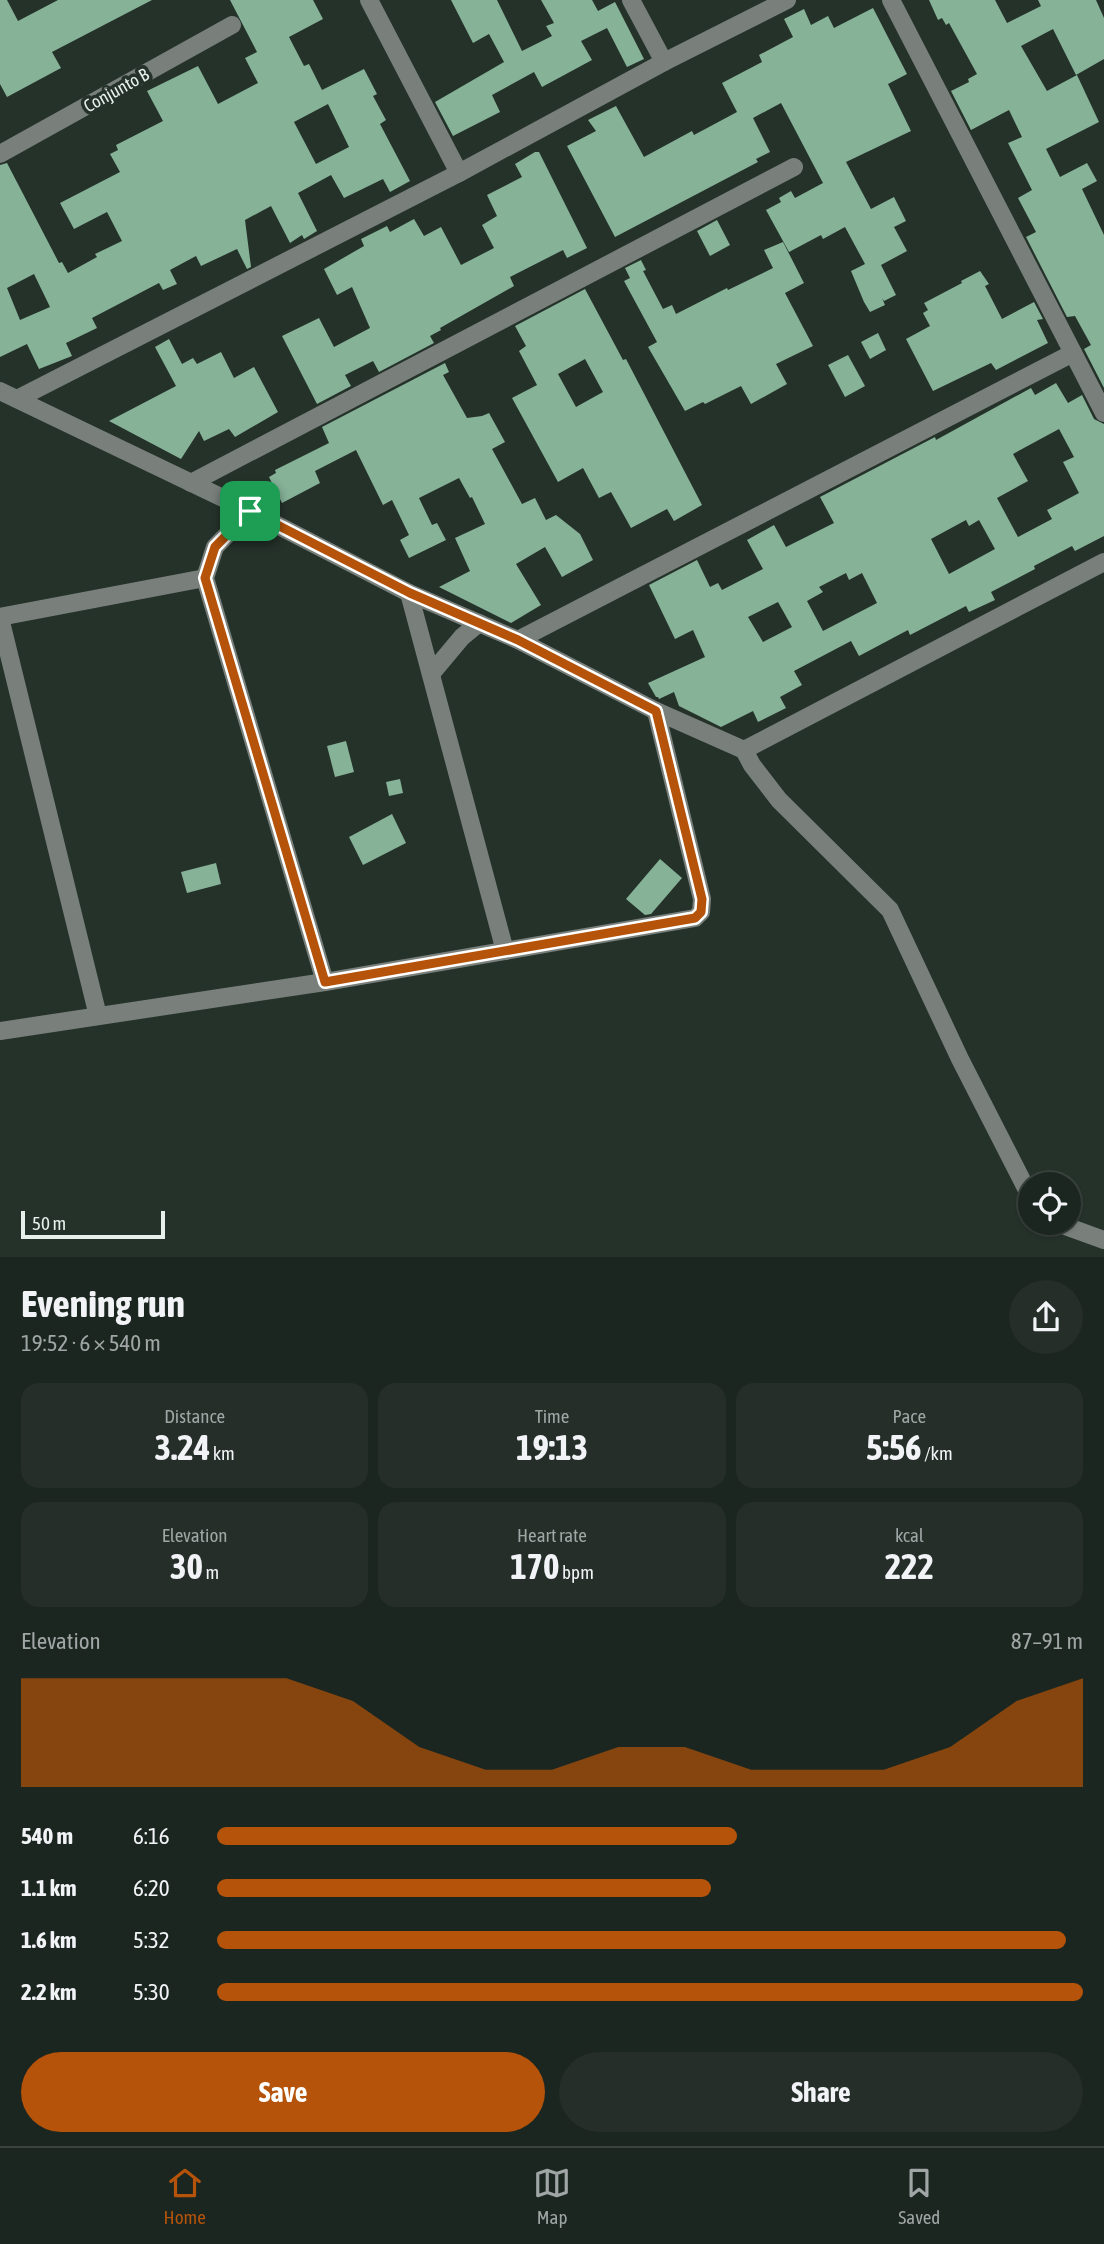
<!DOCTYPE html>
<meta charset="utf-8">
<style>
body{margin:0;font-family:"Asap Condensed",sans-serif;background:#252e29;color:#f1f3f6;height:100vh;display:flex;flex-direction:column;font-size:26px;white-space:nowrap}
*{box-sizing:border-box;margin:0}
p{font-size:23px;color:#a0a5a5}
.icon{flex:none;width:38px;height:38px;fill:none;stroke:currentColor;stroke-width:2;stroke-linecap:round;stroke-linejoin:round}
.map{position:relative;height:1257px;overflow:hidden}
.drawer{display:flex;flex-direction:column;background:#1c2620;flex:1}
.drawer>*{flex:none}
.fabs{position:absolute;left:1018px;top:1172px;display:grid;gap:14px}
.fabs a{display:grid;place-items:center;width:63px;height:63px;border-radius:50%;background:#1c2620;box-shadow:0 2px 5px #0004,0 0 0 2px #3a433e;font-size:35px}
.scale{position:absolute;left:21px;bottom:18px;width:144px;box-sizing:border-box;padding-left:7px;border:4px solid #e7f0eb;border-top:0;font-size:19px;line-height:24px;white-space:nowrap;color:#e7f0eb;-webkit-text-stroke:5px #25322a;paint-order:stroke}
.pin{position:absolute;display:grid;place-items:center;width:60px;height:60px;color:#fff;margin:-30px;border-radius:14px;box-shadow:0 4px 10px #0006}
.round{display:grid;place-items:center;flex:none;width:74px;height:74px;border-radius:37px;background:#252e29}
.summary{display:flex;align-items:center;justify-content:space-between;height:119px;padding:0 21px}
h1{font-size:38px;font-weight:700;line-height:52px}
.metrics{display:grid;grid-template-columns:repeat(3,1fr);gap:10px;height:119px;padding:7px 21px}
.metrics div{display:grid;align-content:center;border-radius:18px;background:#252e29;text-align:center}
.metrics b{font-size:35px;font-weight:700}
.metrics small{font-size:19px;font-weight:400}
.metrics p{font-size:19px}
.chart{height:196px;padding:14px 21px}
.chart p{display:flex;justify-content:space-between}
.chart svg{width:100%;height:126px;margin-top:7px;fill:#b45309;opacity:.7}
.cta{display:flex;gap:14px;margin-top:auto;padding:14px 21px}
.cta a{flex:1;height:80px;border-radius:42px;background:#b45309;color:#fff;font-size:28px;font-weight:700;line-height:80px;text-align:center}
.cta a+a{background:#252e29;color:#f1f3f6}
ul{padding:0 21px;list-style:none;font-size:23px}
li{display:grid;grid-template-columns:112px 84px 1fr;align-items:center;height:52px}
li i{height:18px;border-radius:9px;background:#b45309}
.tab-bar{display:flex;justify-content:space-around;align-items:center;height:98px;border-top:2px solid #3a433e;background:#1c2620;font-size:19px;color:#a0a5a5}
.tab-bar a{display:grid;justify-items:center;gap:4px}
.tab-bar .active{color:#b45309}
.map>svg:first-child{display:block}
.building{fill:#86b298;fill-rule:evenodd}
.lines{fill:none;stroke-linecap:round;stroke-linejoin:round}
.minor{stroke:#79807c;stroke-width:18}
.route-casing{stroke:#fff;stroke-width:14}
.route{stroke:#b45309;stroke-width:9}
.labels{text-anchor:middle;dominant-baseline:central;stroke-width:7;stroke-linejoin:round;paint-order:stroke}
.street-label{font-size:18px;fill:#e7f0eb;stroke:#25322a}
</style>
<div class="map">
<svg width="1104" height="1257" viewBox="0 0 1104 1257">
<rect width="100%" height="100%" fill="#25322a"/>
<g class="building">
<polygon points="0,0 7,0 18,21 58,0 152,0 52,52 61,68 7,97 0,84"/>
<path d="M230,0H313L323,19L289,37L304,66L309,64L322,90L364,69L377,94L373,96L386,120L380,124L410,181L390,192L383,179L344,198L331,175L298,193L317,231L304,239L302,235L290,243L271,206L245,220L251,267L247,269L237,249L201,266L196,256L170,270L177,284L163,290L159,283L92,318L97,328L66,343L72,356L39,369L27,344L0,357V165L7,163L59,263L62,262L68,273L97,257L95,254L122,241L107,212L74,229L60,203L120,172L110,154L118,150L116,145L163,121L147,91L198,66L218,104L258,83L245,58L257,52ZM328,104L349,147L316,164L294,122ZM34,274L50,307L20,320L7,288Z"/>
<polygon points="451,0 497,0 522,51 552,36 546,26 554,23 541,0 592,0 598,11 615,2 644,59 627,67 607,28 581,41 592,60 542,87 534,72 492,95 500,112 453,136 435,102 504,62 489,34 473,43"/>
<polygon points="929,0 995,0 1007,23 1041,6 1038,0 1096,0 1104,18 1104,59 1076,75 1053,29 1021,46 1047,91 1077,75 1099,122 1046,149 1060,177 1087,163 1097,181 1082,189 1104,235 1104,388 1084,349 1091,345 1075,316 1067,317 1026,237 1036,232 1018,198 1032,190 1008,143 1022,137 1009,110 971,130 951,91 969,82 968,79 977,74 949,23 946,25 942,18 938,20"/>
<polygon points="873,8 907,74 888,84 911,131 846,162 871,209 894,197 906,221 894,227 907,251 881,265 896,295 884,301 882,298 885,305 870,312 864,302 851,271 865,264 845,227 823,239 821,235 789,252 766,210 781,202 779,198 791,191 795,198 823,183 781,103 753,118 770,152 756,159 758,162 615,237 567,146 596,131 588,120 616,106 644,157 692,131 694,135 737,112 722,83 762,62 759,55 793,37 784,19 804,9 811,25 828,16 834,28"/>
<polygon points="535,152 539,152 587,248 567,258 563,250 510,277 514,286 440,328 441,330 430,336 434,343 379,372 373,361 345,375 351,386 317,404 282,336 319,318 334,347 370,328 352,287 337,295 324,269 364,246 361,239 387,226 390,232 414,219 424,236 441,227 461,265 494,248 482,225 497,216 487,195 522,177 515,164"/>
<polygon points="717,220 730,245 710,256 697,231"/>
<polygon points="783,242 804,283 785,293 813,346 776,364 787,384 751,404 741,386 705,404 703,402 685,411 648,347 657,342 624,281 630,278 625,268 641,260 646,270 643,271 663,309 672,305 676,314 727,288 728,290 773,268 764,250"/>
<polygon points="980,271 989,284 985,286 1002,319 1034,302 1043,319 1037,320 1048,343 996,370 991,363 933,391 906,339 930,326 923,313 928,310 924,303 962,283 961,281"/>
<path d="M585,289L623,360L626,359L702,505L674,521L667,509L631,528L611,492L599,498L583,468L558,482L512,398L537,385L519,351L526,346L515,326ZM585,359L603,392L576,407L558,374Z"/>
<polygon points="878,333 886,350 870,359 861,342"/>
<polygon points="169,339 182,364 193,358 197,364 221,352 234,378 254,367 278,412 235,437 229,429 204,441 199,431 181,459 109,421 176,386 155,347"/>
<polygon points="848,355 865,386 845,397 828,365"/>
<polygon points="445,363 449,372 443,375 467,418 482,416 489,413 505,442 492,449 522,504 535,498 546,520 556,515 580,534 593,560 562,577 545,547 516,564 541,605 511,623 439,587 470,571 455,538 485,524 472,497 470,498 459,478 419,498 432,525 437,523 446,540 409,558 400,540 409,535 392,500 383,505 356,450 315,471 320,483 282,503 269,477 276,473 275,470 329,443 322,427"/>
<path d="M1056,383L1068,403L1082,395L1094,419L1104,424V536L1075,551L1072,546L1034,566L1035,569L991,592L995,600L969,612L966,606L910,635L908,630L859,656L851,641L794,671L802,685L780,697L786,708L758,722L753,711L721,727L679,706L674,692L659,699L658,697H656L648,683L705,657L693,630L675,639L649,585L697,560L710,587L718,583L722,590L757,572L763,569L747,540L774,525L786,547L834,523L820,497L935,437L936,440L1031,388L1035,395ZM1059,429L1074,457L1063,462L1079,493L1047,510L1052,519L1018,537L997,498L1028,481L1013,454ZM966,520L969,526L979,520L995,549L949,574L931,539ZM846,573L849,580L862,573L877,603L823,631L807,601L823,592L819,587ZM778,602L792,627L763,642L748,617Z"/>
<polygon points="346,741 354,772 335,777 327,746"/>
<polygon points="400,779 403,793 389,796 386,782"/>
<polygon points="392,814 406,843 363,865 349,837"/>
<polygon points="660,859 682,878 651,914 645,915 626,899"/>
<polygon points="216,863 221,884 187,893 181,872"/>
</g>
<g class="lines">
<g class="minor">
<polyline points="369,0 459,173"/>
<polyline points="631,0 664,62"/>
<polyline points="891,0 1104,413"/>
<polyline points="0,154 232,25"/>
<polyline points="0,391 250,511 409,593 518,640 656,711 744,750 752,765 779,800 890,910 960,1059 1031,1198"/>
<polyline points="17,399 459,173 664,62 787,0"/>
<polyline points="191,483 794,167"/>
<polyline points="250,511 215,547 205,578 325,982"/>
<polyline points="409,593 505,951"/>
<polyline points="0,617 205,578"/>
<polyline points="0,618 98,1016"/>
<polyline points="518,640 1073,353"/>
<polyline points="431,674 462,637 479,623"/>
<polyline points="744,750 1104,562"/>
<polyline points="0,1031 325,982 695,918 701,912 702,899 656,711"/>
<polyline points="1057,1223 1104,1240"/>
</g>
</g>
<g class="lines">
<defs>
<polygon id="route" points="250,511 410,593 518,640 656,711 702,899 701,912 695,918 325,982 205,578 215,547"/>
</defs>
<use href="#route" class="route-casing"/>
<use href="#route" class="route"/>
</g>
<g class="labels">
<g class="street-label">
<text transform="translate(116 90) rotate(-29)">Conjunto B</text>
</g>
</g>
</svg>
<div class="fabs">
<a><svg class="icon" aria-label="locate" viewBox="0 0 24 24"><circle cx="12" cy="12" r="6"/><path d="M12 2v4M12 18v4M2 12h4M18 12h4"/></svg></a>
</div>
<div class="scale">50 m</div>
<div class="pin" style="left:250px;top:511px;background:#1e9e55"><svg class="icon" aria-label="arrive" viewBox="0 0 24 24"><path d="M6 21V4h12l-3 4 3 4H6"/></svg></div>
</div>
<section class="drawer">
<div class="summary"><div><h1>Evening run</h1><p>19:52 · 6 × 540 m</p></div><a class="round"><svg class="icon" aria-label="share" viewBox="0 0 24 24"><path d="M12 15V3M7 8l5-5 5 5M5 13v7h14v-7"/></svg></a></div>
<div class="metrics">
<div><p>Distance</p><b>3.24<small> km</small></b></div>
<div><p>Time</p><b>19:13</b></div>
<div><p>Pace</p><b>5:56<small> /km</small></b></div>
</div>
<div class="metrics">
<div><p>Elevation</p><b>30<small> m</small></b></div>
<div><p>Heart rate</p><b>170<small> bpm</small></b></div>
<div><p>kcal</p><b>222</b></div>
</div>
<div class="chart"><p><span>Elevation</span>87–91 m</p>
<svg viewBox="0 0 160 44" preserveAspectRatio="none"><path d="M0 44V6L10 6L20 6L30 6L40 6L50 14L60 30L70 38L80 38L90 30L100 30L110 38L120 38L130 38L140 30L150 14L160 6V44z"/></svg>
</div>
<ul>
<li><b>540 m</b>6:16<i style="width:60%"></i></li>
<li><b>1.1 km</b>6:20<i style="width:57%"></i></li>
<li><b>1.6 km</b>5:32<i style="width:98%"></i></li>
<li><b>2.2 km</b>5:30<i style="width:100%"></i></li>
</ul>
<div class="cta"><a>Save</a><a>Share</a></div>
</section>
<nav class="tab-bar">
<a class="active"><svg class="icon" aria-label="home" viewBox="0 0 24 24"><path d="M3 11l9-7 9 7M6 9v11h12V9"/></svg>Home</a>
<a><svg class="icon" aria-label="map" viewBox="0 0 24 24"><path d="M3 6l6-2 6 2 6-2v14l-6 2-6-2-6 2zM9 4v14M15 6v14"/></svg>Map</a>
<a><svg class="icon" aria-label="saved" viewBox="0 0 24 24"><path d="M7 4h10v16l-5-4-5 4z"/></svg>Saved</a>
</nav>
